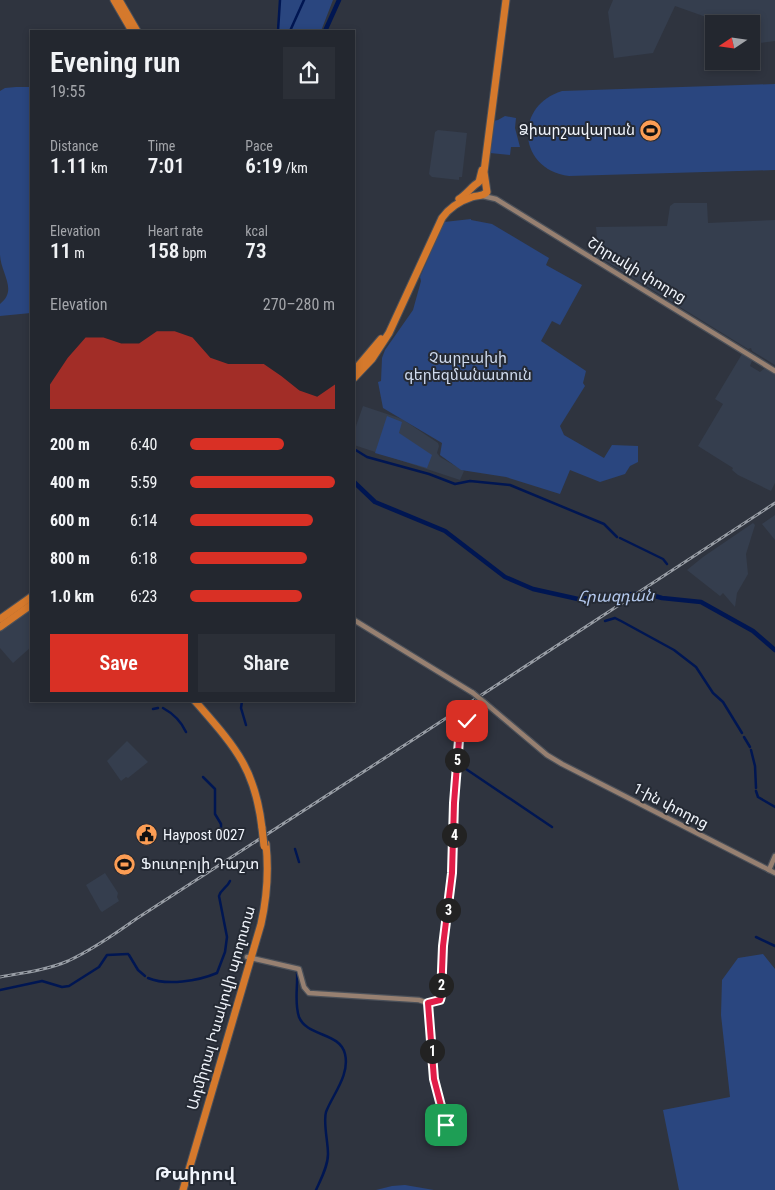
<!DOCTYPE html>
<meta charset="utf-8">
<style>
body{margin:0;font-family:"Roboto Condensed","Noto Sans Armenian",sans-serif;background:#2b2f37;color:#f1f3f6;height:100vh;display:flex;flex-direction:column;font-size:19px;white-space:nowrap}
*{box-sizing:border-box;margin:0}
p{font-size:16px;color:#a3a5aa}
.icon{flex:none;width:28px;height:28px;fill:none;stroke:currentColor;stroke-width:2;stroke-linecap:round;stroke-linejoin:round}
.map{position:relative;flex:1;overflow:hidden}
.sheet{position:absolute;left:30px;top:30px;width:325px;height:672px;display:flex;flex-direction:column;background:#23272f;border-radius:0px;box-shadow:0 2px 8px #0003,0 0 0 1px #40444b}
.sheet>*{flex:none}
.needle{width:32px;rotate:257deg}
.buttons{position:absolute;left:705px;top:15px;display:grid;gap:10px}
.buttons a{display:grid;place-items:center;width:55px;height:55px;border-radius:0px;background:#23272f;box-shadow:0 2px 8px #0003,0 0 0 1px #40444b;font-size:25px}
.pin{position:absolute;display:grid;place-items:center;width:42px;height:42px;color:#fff;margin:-21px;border-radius:10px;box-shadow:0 2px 8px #0006}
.km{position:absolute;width:25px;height:25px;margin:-12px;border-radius:50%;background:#222;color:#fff;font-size:14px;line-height:25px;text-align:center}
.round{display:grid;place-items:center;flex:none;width:52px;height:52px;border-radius:0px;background:#2b2f37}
.head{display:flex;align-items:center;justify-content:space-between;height:85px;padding:0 20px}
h1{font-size:28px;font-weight:600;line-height:38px}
.metrics{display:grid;grid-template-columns:repeat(3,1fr);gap:8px;height:85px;padding:5px 20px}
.metrics div{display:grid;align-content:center}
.metrics b{font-size:21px;font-weight:600}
.metrics small{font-size:14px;font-weight:400}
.metrics p{font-size:14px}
.chart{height:140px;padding:10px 20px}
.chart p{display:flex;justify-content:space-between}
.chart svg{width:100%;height:90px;margin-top:5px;fill:#d93025;opacity:.7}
.cta{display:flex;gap:10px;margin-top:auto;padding:10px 20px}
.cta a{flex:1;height:58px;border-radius:0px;background:#d93025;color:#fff;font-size:20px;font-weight:600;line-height:58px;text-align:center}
.cta a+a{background:#2b2f37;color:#f1f3f6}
ul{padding:0 20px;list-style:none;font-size:16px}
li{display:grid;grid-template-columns:80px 60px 1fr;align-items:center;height:38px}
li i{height:12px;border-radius:6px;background:#d93025}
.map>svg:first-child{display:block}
.built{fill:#353e4e}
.green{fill:#2a467f}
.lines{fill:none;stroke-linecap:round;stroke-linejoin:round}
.canal{stroke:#001652;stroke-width:2.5}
.river{stroke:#001652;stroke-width:4.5}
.secondary-casing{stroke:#4b5059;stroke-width:7}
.highway-casing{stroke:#4b5059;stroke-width:9}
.secondary{stroke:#978071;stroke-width:4.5}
.highway{stroke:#d5792c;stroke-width:7}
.rail-casing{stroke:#989da5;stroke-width:3}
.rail{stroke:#252a34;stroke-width:1;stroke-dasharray:4;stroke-linecap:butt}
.secondary-bridge-casing{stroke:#4b5059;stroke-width:7;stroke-linecap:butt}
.highway-bridge-casing{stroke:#4b5059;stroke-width:9;stroke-linecap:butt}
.secondary-bridge{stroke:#978071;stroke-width:4.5}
.highway-bridge{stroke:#d5792c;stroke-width:7}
.route-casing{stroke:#fff;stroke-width:10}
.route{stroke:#e11d48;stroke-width:6}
.labels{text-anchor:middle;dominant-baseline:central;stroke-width:4;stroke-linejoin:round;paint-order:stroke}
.poi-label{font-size:15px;fill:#f1f5fc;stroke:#252a34;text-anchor:start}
.street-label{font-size:15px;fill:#f1f5fc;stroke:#252a34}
.park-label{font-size:15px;fill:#ced9ec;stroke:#252a34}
.water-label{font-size:16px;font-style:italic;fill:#b5caef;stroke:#252a34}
.quarter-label{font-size:18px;font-weight:bold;fill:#f1f5fc;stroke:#252a34}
</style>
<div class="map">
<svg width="775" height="1190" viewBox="0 0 775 1190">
<rect width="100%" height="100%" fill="#2f343f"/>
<g class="built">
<polygon points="613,0 775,0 775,41 751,44 751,24 730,24 730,22 709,18 675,6 653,53 614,58 608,12"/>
<polygon points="438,130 467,133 462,177 459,177 459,180 432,177 429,174 435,132"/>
<polygon points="674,203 707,203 708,223 775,220 775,365 752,351 751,348 748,349 599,257 596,227 667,226 670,206"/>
<polygon points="742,354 752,361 750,366 760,372 765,368 775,375 775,483 771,491 738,475 732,470 733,468 698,446 723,404 715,399"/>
<polygon points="363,406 402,419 438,443 439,446 437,453 440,457 464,471 460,480 354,445 354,432"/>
<polygon points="775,515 775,540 762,524"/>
<polygon points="753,523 755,525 746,554 748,574 737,593 735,607 723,593 720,596 687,570 703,557"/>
<polygon points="31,609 31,647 13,663 0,648 0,630"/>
<polygon points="127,741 148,762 128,778 126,777 121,781 107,761"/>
<polygon points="105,873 118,893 117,897 119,901 102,912 100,910 86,885"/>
</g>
<g class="green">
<polygon points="279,0 333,0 321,31 278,31 280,12"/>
<path d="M775,84V170L569,176C518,170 513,106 562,91Z"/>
<path d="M16,87H31V313L0,316V304C18,290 1,274 0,255C0,201 0,145 0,91L5,88Z"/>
<polygon points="505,116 516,118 515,128 520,147 511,147 510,155 490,153 493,121 498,120"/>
<polygon points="471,219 471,220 492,224 549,258 546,265 582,285 560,325 552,321 541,341 586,371 583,383 585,386 560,426 564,435 604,458 612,445 638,446 638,462 630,466 625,474 600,482 570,470 560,494 506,477 461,470 440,455 442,443 383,408 378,382 381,381 382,358 385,350 413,310 421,281 420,277 444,222"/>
<polygon points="387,416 402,422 399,433 432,455 427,468 375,453"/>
<polygon points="763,954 775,969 775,1190 679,1190 663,1110 730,1097 721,1015 722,980 738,958"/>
<polygon points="405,1185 434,1190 376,1190 392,1186"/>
</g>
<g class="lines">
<g class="canal">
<polyline points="278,31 280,0"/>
<polyline points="290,31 304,0"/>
<polyline points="354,449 367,457 429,474 455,484 470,481 510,485 604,524 617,537"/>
<polyline points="620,538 663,559 667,564"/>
<polyline points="605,621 615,618 621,621 674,650 696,667 713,693 723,702 742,733"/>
<polyline points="242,701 241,708 246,725"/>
<path d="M163,708C174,714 181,721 186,732"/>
<polyline points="153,709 158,708"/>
<polyline points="463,735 460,765 552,827"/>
<polyline points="744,737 750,747"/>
<polyline points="751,750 755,766 756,788"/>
<polyline points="203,777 215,789 215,814 221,824 221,839"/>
<polyline points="756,791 758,797 775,807"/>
<polyline points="295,849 299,862"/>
<polyline points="756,937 775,946"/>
<polyline points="129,955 138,970 145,976"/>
<path d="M297,972C298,987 294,1002 299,1017C307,1037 340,1032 345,1054C350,1075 333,1094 326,1112C323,1122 328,1142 328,1154C328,1166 321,1179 316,1190"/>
<path d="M148,978C167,986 198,981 217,973L225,952L227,937L219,896C221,889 227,888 230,881"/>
<polyline points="0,990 42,981 62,987 69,986 99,967 107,955 128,954"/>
</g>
<g class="river">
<polyline points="325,31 339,0"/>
<polyline points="354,482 375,502 445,531 505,577 533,589 578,599 644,593 662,598 701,602 753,631 775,650"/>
</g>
<defs>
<g id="secondary">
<polyline points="483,196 496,199 775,371"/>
<polyline points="354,620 473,693"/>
<polyline points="484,702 547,755 562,764 775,873"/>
<polyline points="769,870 775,856"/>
<polyline points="247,957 299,969 304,987 309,993 419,1000 428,1003"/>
<polyline points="428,1003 440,1000 441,996 443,946 452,873 454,803 459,741 467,721 486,704"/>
<polyline points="428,1003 434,1079 442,1112 450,1136"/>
</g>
<g id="highway">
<polyline points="114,0 132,31"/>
<polyline points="119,0 137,31"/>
<path d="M459,199C467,194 472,186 479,182L482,170"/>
<polyline points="354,371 381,339"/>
<path d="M354,378L372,359L389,333L442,218C449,208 460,201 472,197C478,195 482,197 487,192L484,172L506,0"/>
<polyline points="0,619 31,597"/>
<polyline points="0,627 31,605"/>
<path d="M195,701C234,746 255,767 262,828"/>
<path d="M183,1190L261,924C267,897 269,872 266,844"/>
</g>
</defs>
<use href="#secondary" class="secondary-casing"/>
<use href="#highway" class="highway-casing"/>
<use href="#secondary" class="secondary"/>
<use href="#highway" class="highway"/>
<defs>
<path id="rail" d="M0,977C22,973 47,970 68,961C92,950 115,934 136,919L428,730L775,503"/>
</defs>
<use href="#rail" class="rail-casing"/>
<use href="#rail" class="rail"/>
<defs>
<polyline id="secondary-bridge" points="473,693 484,702"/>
<polyline id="highway-bridge" points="262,828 264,846"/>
</defs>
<use href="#secondary-bridge" class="secondary-bridge-casing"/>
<use href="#highway-bridge" class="highway-bridge-casing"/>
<use href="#secondary-bridge" class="secondary-bridge"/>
<use href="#highway-bridge" class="highway-bridge"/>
</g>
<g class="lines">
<defs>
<polyline id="route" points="446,1125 434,1079 428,1003 440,1000 441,996 443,946 452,873 454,803 459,740 467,721"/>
</defs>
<use href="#route" class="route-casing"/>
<use href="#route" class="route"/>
</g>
<defs>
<symbol id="stadium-disc" viewBox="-11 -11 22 22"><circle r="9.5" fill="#fc9d54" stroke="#252a34"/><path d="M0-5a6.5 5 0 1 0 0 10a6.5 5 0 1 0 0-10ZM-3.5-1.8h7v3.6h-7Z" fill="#111"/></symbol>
<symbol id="civic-disc" viewBox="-11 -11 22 22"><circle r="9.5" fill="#fc9d54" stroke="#252a34"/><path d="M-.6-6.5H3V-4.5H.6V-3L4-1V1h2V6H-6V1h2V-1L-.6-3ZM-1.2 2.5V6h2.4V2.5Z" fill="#111"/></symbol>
</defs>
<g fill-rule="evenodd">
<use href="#stadium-disc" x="638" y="118" width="25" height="25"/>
<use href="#civic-disc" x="134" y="822" width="25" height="25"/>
<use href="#stadium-disc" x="112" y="852" width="25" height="25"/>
</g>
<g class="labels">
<g class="poi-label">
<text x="635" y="130" text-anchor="end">Ձիարշավարան</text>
<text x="163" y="835">Haypost 0027</text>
<text x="141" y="864">Ֆուտբոլի Դաշտ</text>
</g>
<g class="street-label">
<text transform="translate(637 270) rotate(31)">Շիրակի փողոց</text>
<text transform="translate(671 806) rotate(27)">1-ին փողոց</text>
<text transform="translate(221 1008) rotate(-74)">Ադմիրալ Իսակովի պողոտա</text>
</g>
<g class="park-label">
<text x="468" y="358">Չարբախի<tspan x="468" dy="17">գերեզմանատուն</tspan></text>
</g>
<g class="water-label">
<text transform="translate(616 596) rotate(-1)">Հրազդան</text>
</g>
<g class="quarter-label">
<text x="195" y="1173">Թաիրով</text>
</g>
</g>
</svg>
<div class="buttons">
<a><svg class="needle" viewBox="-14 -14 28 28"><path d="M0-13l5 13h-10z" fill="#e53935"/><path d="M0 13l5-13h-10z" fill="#a3a5aa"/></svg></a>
</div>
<div class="pin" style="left:446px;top:1125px;background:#1e9e55"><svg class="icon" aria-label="arrive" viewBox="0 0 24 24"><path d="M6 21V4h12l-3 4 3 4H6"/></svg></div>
<div class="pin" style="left:467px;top:721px;background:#d93025"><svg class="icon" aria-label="check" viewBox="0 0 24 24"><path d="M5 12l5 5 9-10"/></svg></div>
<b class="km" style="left:432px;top:1051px">1</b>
<b class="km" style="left:441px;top:985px">2</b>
<b class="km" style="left:448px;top:910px">3</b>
<b class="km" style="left:454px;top:835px">4</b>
<b class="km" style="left:457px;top:760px">5</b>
<section class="sheet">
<div class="head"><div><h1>Evening run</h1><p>19:55</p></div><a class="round"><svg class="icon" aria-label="share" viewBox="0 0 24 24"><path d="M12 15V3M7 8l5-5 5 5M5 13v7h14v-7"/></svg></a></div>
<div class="metrics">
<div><p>Distance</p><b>1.11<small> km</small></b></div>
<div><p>Time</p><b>7:01</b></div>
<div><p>Pace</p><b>6:19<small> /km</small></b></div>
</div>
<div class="metrics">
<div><p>Elevation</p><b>11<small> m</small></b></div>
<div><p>Heart rate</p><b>158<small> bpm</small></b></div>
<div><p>kcal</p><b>73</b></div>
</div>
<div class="chart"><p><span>Elevation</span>270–280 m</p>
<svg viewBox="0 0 160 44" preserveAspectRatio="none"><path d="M0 44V32L10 19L20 9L30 9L40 12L50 12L60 6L70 6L80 9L90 19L100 22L110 22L120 22L130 28L140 35L150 38L160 32V44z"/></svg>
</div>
<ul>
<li><b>200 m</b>6:40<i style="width:65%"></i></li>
<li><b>400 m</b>5:59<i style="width:100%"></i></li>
<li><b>600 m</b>6:14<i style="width:85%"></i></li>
<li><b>800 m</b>6:18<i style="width:81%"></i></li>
<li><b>1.0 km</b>6:23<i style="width:77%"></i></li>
</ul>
<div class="cta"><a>Save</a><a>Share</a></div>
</section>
</div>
